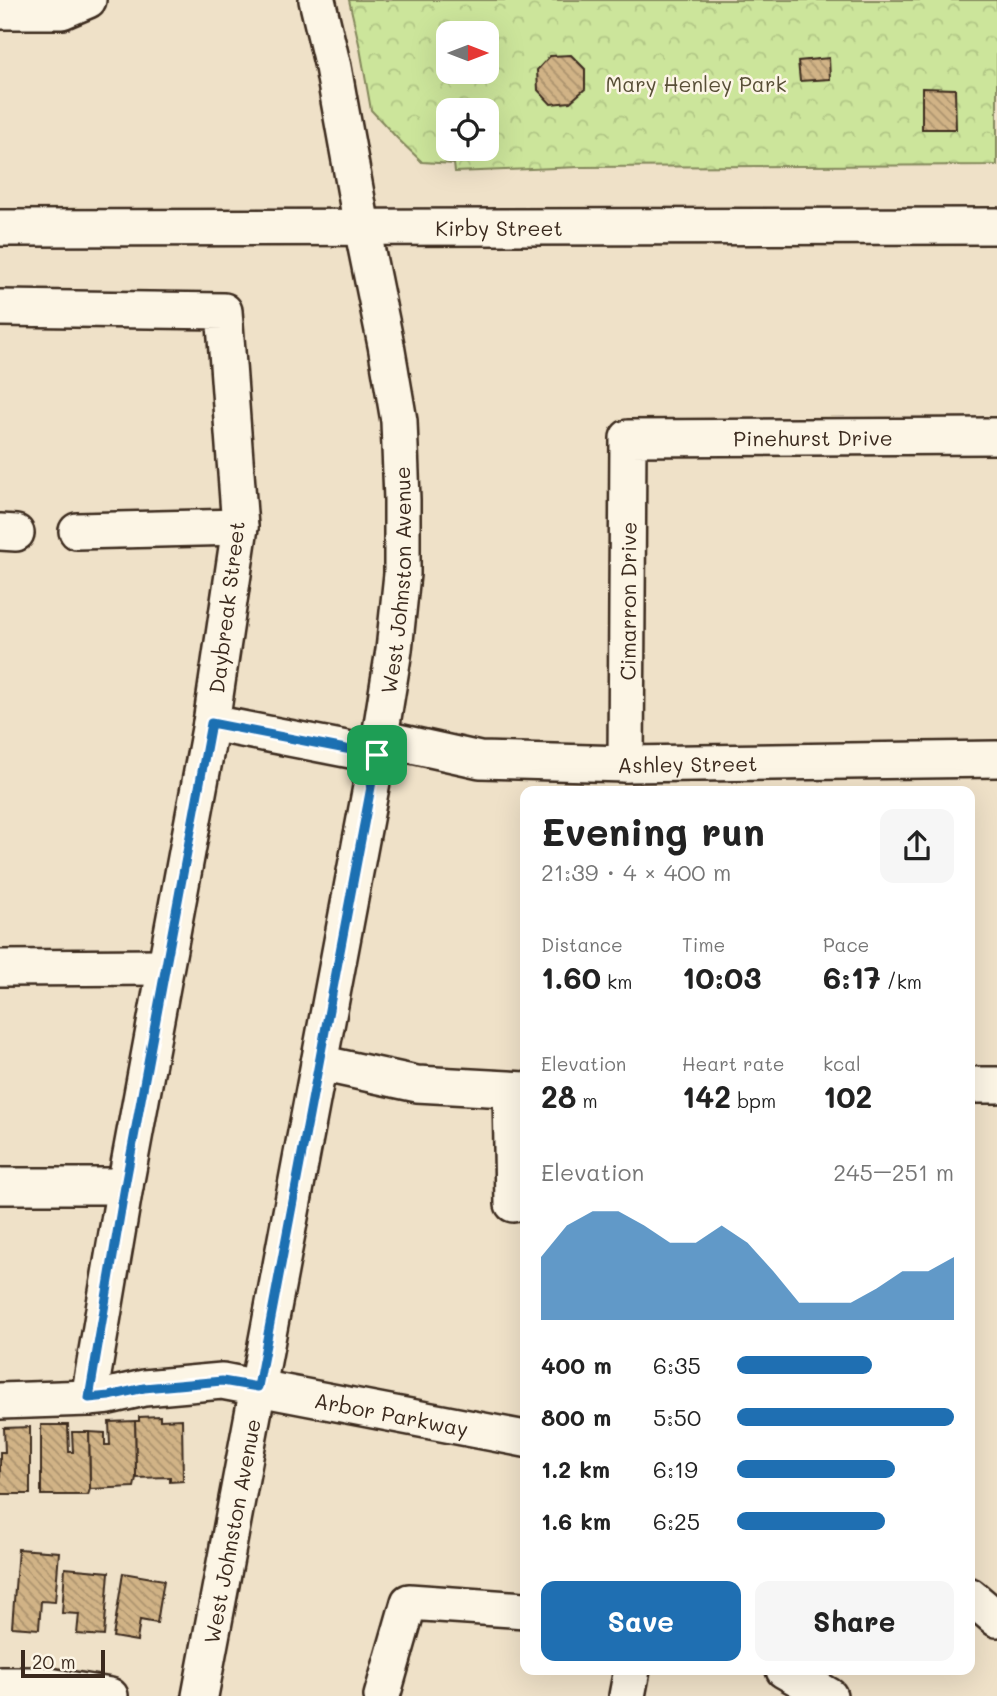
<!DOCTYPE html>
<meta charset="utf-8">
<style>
body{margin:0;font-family:Mali,sans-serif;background:#f6f6f6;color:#222;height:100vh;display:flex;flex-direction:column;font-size:26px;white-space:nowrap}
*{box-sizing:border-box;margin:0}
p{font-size:23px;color:#767676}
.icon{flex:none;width:38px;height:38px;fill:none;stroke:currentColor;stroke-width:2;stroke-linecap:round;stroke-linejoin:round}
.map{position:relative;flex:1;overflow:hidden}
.side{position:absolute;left:520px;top:786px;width:455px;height:889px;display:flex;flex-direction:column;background:#fff;border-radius:14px;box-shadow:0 7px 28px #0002}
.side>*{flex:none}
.needle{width:46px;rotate:90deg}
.controls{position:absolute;left:436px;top:21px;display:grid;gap:14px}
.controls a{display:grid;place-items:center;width:63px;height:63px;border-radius:14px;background:#fff;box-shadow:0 7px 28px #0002;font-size:35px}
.scale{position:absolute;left:21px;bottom:18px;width:84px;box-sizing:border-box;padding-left:7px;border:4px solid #3b2a1e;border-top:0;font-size:19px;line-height:24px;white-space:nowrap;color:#3b2a1e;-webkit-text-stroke:5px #fcf5e5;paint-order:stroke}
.pin{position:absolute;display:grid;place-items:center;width:60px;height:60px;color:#fff;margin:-30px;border-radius:14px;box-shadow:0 4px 10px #0006}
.round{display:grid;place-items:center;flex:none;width:74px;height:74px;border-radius:14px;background:#f6f6f6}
.head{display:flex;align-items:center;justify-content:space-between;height:119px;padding:0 21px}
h1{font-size:38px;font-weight:700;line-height:52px}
.stats{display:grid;grid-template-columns:repeat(3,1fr);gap:10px;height:119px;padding:7px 21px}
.stats div{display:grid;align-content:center}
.stats b{font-size:30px;font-weight:700}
.stats small{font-size:19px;font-weight:400}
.stats p{font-size:19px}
.chart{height:196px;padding:14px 21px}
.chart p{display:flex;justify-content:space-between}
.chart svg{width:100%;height:126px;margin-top:7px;fill:#1f6fb2;opacity:.7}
.primary-button{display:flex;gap:14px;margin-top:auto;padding:14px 21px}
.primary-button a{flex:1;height:80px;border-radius:14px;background:#1f6fb2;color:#fff;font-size:28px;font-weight:700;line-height:80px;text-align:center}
.primary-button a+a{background:#f6f6f6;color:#222}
ul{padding:0 21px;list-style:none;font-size:23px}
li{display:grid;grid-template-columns:112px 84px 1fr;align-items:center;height:52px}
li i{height:18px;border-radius:9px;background:#1f6fb2}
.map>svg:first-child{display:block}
.park{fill:url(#park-crowns);stroke:#84885c;stroke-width:2;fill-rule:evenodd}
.building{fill:url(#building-back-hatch);stroke:#3b2a1e;stroke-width:2}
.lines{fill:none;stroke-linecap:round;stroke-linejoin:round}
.minor-casing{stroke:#3b2a1e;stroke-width:40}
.minor{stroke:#fcf5e5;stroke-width:35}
.route-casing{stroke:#fff;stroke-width:14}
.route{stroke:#1f6fb2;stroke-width:9}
.labels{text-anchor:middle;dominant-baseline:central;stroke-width:5;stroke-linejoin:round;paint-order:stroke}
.park-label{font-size:21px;fill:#584f37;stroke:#fcf5e5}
.street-label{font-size:21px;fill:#3b2a1e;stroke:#fcf5e5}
</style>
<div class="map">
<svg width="997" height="1696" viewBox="0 0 997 1696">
<defs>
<pattern id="park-crowns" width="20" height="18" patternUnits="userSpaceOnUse" patternTransform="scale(1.75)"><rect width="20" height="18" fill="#cce59b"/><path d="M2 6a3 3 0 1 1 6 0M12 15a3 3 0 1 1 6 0" fill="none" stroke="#b0c585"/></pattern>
<pattern id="building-back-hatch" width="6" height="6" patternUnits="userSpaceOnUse" patternTransform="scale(1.75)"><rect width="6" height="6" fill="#d1b386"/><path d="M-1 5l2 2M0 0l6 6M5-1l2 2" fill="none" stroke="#ab926d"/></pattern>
</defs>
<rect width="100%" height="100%" fill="#efe1c8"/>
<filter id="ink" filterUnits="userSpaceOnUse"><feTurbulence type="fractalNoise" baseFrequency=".0143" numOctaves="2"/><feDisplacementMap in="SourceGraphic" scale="14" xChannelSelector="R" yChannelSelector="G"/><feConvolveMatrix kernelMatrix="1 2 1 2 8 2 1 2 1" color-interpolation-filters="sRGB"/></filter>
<g filter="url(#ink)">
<path class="park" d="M349,0H997V165L580,167L455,172L454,164L422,162L397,138L371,110L360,48ZM448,33H486V72H448ZM448,110H486V149H448Z"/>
<g class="building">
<polygon points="571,55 585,69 585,89 570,102 551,104 538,90 537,70 550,56"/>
<polygon points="829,58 830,79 800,81 798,61"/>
<polygon points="922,88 955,89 956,129 922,129"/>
<polygon points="160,1416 160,1420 182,1419 183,1481 170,1482 170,1477 136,1478 135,1421 139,1421 139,1417"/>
<polygon points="135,1421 136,1478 134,1487 90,1489 89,1432 105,1433 105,1445 110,1445 109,1422"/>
<polygon points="41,1425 68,1425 69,1452 73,1452 72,1432 89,1432 90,1489 88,1495 41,1495"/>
<polygon points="30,1427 30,1494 0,1494 0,1452 5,1452 4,1428"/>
<polygon points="18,1549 59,1552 55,1602 41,1601 39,1629 12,1627"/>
<polygon points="65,1568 109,1572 104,1636 77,1634 79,1614 62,1613"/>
<polygon points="123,1573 164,1580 157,1623 140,1620 137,1641 113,1637"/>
</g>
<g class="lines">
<defs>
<g id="minor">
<polyline points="0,11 62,11 88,0"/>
<path id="s1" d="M0,228L997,226"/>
<polyline points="0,308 224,311 240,527 211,723 125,1186 89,1398"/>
<polyline points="77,531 240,527"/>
<polyline points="0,532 16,533"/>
<polyline points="211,723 377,755"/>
<path id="s2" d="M380,738L480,760L626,764L997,759"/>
<path id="s3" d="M626,764L628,438L997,436"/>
<polyline points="0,968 165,967"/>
<polyline points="319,1063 417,1084 525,1090"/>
<polyline points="970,1085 997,1085"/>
<polyline points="511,1090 513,1204"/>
<polyline points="0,1186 125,1186"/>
<path id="s4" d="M0,1401L89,1398L109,1396L144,1388L222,1381L525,1439"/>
<polyline points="970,1596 997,1619"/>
<polyline points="784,1670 829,1696"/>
<polyline points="0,1685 43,1685 110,1696"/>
<path id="s5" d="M200,1696L377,755L394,650L402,574V500L399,421L386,345L362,227L333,67L317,0"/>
<polyline points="382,1696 409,1602 525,1610"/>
<polyline points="627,1696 632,1670"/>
</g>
</defs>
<use href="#minor" class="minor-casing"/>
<use href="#minor" class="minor"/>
</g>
</g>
<g class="lines" filter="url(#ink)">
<defs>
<polygon id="route" points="211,723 377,755 258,1387 222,1381 144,1388 109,1396 89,1398 125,1186"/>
</defs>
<use href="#route" class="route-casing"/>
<use href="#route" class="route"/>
</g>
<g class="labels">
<g class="park-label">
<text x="696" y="83">Mary Henley Park</text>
</g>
<g class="street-label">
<text stroke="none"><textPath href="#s1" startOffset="499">Kirby Street</textPath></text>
<text stroke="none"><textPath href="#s3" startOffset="511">Pinehurst Drive</textPath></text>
<text stroke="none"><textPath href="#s5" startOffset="1134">West Johnston Avenue</textPath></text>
<text stroke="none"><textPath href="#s3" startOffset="163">Cimarron Drive</textPath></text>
<text transform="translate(226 607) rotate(-83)">Daybreak Street</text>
<text stroke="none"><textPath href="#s2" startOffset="310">Ashley Street</textPath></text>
<text stroke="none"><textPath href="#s4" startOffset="396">Arbor Parkway</textPath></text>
<text stroke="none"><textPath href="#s5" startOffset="168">West Johnston Avenue</textPath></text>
</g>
</g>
</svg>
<div class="controls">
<a><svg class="needle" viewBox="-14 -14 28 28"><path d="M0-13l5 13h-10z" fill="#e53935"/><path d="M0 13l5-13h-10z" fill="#767676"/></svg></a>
<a><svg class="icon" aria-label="locate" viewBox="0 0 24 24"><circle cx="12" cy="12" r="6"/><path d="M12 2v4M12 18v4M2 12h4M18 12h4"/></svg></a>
</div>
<div class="scale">20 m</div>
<div class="pin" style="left:377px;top:755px;background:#1e9e55"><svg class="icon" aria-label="arrive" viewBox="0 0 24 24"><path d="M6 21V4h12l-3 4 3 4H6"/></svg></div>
<section class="side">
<div class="head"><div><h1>Evening run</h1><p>21:39 · 4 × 400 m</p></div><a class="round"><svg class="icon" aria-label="share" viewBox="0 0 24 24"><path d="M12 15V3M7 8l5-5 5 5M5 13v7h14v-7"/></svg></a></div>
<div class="stats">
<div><p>Distance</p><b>1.60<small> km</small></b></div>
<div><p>Time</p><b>10:03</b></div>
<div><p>Pace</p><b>6:17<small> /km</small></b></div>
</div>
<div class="stats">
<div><p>Elevation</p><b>28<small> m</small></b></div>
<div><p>Heart rate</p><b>142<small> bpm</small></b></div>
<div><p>kcal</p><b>102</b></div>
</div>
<div class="chart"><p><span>Elevation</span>245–251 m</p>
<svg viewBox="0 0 160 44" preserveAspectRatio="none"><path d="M0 44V22L10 11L20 6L30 6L40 11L50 17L60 17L70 11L80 17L90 27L100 38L110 38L120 38L130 33L140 27L150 27L160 22V44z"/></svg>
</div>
<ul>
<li><b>400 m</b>6:35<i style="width:62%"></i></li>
<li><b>800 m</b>5:50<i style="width:100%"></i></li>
<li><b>1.2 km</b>6:19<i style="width:73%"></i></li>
<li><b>1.6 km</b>6:25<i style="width:68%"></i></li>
</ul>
<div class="primary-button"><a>Save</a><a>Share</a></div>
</section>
</div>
